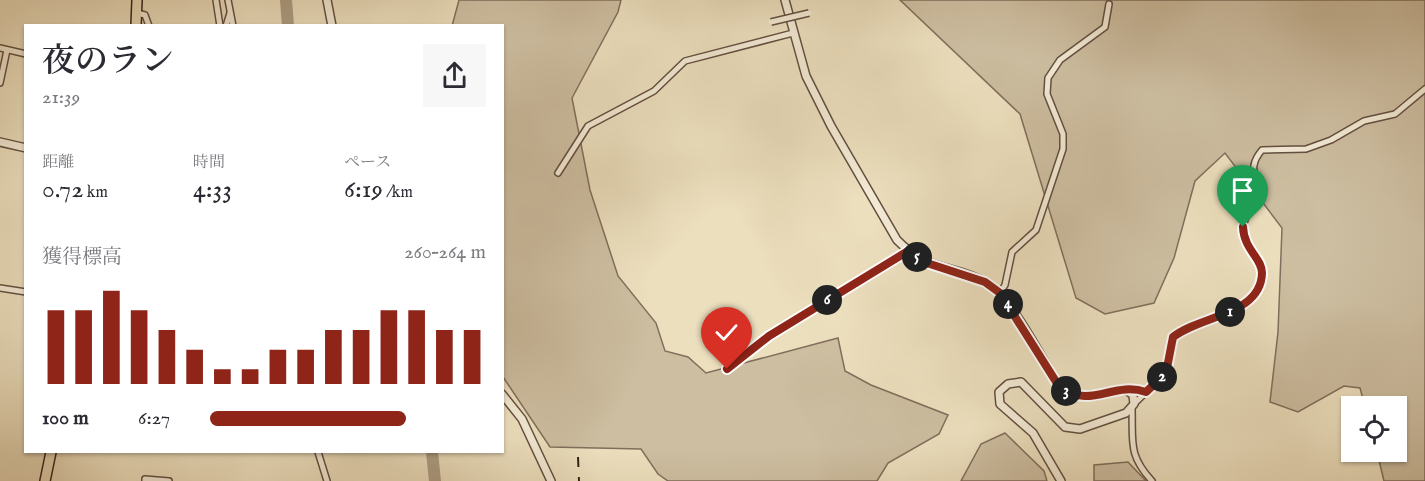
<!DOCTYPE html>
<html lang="ja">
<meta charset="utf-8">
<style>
body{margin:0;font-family:"IM FELL English","Noto Serif JP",serif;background:#f7f7f7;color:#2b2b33;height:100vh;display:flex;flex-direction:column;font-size:22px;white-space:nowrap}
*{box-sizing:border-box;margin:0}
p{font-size:20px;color:#7c7c81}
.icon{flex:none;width:33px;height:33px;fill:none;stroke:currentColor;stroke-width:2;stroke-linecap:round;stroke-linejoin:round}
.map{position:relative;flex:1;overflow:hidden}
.drawer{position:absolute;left:24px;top:24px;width:480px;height:429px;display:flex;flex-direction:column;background:#fff;border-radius:0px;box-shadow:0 2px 4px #0004}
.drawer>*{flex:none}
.buttons{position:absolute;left:1341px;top:396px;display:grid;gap:12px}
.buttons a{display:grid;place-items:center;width:66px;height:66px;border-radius:0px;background:#fff;box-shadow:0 2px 4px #0004;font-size:30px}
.pin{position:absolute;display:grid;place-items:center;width:51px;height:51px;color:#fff;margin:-62px -26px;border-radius:50% 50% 50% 0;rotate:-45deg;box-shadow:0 0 6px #0007}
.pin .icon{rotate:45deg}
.km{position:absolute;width:30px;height:30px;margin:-15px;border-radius:50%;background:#222;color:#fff;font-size:16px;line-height:30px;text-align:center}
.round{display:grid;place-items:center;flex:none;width:63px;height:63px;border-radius:0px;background:#f7f7f7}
.overview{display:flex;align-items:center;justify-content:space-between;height:102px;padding:0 18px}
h1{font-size:33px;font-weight:600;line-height:45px}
.figures{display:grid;grid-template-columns:repeat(3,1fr);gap:9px;height:102px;padding:6px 18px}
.figures div{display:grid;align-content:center}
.figures b{font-size:26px;font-weight:600}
.figures small{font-size:16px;font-weight:400}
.figures p{font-size:16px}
.chart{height:168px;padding:12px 18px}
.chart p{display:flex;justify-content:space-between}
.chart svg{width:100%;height:108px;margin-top:6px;stroke:#8f2418;stroke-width:6}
ul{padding:0 18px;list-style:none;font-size:20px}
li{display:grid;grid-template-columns:96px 72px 1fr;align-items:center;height:45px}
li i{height:15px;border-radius:8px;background:#8f2418}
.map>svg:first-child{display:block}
.green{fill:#cdbea1;stroke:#816e5c;stroke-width:1.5}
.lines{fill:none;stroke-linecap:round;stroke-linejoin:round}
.river{stroke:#ae9e85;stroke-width:12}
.minor-casing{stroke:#634f40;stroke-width:8}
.tertiary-casing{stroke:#634f40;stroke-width:10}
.trunk-casing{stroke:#351f16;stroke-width:12}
.minor{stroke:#f3ead5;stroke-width:5}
.tertiary{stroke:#f3ead5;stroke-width:7}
.trunk{stroke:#ecdfbe;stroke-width:9}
.rail{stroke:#351f16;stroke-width:2;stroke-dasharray:10 10;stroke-linecap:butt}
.minor-bridge-casing{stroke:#634f40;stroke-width:8;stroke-linecap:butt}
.minor-bridge{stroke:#f3ead5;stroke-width:5}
.route-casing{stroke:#fff;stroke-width:12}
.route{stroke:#8f2418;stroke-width:8}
</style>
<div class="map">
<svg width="1425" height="481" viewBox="0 0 1425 481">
<rect width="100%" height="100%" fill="#ecdfbe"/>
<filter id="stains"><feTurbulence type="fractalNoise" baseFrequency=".00333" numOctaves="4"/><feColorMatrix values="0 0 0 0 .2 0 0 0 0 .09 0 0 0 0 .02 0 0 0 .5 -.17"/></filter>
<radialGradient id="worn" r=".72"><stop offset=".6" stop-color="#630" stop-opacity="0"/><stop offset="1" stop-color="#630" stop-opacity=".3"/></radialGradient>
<g class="green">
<polygon points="459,0 621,0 618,12 572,98 590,190 618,276 656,323 665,351 688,357 706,373 838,338 845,371 871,385 948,415 939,434 888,463 877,481 668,481 658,474 641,449 550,447 503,377 502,26 452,26"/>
<polygon points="900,0 1425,0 1425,481 1384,481 1377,452 1396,452 1396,406 1365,406 1360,388 1344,386 1298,412 1270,402 1278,332 1282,228 1225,153 1195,181 1174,258 1154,303 1105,314 1076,298 1020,114"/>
<polygon points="1005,433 1044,471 1047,481 961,481 981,444"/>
<polygon points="1128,462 1146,481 1094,481 1094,465"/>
</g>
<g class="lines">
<g class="river">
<polyline points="286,0 288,26"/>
<polyline points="432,452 435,481"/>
</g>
<defs>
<g id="minor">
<polyline points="216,0 220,26"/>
<polyline points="228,0 233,26"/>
<polyline points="137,13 145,15 149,26"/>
<polyline points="226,26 230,13"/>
<polyline points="0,48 26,54"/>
<polyline points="0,83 7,50"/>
<polyline points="558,173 588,126 654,91 685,61 793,33"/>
<polyline points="0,288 26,292"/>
<polyline points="1000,293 1005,285 1012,252 1036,230 1063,149 1063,134 1047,94 1048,78 1060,60 1105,27 1109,4"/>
<polyline points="727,369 769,336 908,251"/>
<path d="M1134,404L1166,373L1173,337C1183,329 1194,323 1206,319C1218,314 1234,314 1245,305C1258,295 1266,274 1258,260C1252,251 1245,247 1243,237C1241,220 1250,213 1255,198C1260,178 1245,170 1262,150L1306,149L1331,140L1364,121L1395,114L1425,89"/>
<path d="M1132,408C1133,442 1128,455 1152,481"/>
<polyline points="318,452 327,481"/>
<polyline points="145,481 145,479 169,481"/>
</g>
<g id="tertiary">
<polyline points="327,0 332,26"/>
<path d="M785,0L806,76L831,126L897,240C929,273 954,264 987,283C1012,298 1043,361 1060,388C1083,403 1100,394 1125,389L1133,395L1134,404L1126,413L1080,429L1065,427L1021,382L1008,384L999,392L1000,404L1033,433L1061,481"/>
<polyline points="0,142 26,148"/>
<polyline points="1125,389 1146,392"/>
<polyline points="502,394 522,419 551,481"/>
</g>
<g id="trunk">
<polyline points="136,26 137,0"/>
<polyline points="45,481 51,452"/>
</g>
</defs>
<use href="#minor" class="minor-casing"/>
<use href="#tertiary" class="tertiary-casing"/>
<use href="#trunk" class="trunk-casing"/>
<use href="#minor" class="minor"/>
<use href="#tertiary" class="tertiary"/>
<use href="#trunk" class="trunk"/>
<polyline class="rail" points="578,457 579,481"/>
<defs>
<polyline id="minor-bridge" points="771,22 809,13"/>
</defs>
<use href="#minor-bridge" class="minor-bridge-casing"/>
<use href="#minor-bridge" class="minor-bridge"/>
</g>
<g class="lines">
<defs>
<path id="route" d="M727,369L769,336L908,251L930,264L985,282L1000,293L1060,388C1093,409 1113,381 1146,392L1166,373L1173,337C1201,315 1261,315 1262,273C1262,258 1244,250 1243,227"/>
</defs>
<use href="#route" class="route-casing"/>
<use href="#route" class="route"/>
</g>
<rect width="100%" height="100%" filter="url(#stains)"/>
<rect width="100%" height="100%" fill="url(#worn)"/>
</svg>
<div class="buttons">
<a><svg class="icon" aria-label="locate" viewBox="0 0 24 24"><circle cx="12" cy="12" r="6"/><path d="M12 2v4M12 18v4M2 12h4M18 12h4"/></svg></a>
</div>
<div class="pin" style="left:1243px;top:227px;background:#1e9e55"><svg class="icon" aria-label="arrive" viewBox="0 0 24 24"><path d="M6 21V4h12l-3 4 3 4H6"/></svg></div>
<div class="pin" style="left:727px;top:369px;background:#d93025"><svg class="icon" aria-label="check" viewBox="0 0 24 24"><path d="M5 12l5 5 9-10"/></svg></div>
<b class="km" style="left:1230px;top:312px">1</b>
<b class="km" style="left:1162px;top:377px">2</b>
<b class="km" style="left:1066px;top:391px">3</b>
<b class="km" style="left:1008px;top:304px">4</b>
<b class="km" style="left:917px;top:257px">5</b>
<b class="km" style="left:827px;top:300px">6</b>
<section class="drawer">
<div class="overview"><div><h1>夜のラン</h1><p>21:39</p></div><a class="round"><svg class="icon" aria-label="share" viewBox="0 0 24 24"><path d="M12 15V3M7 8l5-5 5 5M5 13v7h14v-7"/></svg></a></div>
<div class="figures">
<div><p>距離</p><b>0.72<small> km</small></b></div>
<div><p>時間</p><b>4:33</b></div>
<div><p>ペース</p><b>6:19<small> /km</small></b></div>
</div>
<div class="chart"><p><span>獲得標高</span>260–264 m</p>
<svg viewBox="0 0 160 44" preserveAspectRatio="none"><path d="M5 44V14M15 44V14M25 44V6M35 44V14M45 44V22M55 44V30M65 44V38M75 44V38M85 44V30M95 44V30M105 44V22M115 44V22M125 44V14M135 44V14M145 44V22M155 44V22"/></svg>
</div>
<ul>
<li><b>100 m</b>6:27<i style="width:71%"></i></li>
</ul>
</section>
</div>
